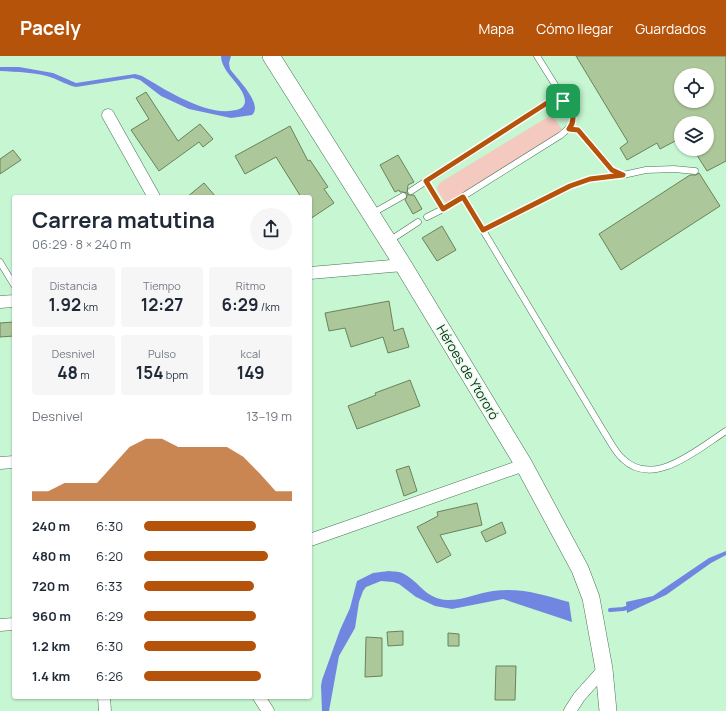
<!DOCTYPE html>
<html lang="es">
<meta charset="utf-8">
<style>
body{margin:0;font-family:Manrope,sans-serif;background:#f6f6f7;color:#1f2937;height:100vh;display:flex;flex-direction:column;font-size:15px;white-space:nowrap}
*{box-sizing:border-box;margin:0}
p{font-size:13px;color:#747a83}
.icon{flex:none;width:22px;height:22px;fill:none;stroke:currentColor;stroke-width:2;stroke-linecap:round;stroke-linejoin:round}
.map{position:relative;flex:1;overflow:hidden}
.side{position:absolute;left:12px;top:139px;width:300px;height:504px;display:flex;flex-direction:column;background:#fff;border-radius:4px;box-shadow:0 1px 3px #0004}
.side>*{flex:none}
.controls{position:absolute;left:674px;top:12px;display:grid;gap:8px}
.controls a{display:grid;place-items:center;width:40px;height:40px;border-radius:50%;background:#fff;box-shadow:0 1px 3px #0004;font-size:20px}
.pin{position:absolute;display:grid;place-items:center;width:34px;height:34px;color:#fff;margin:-17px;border-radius:8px;box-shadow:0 2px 6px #0006}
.round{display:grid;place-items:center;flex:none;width:42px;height:42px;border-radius:21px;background:#f6f6f7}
.summary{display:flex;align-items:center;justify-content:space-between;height:68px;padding:0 20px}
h1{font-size:22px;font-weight:700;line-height:30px}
.figures{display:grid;grid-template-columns:repeat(3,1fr);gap:6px;height:68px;padding:4px 20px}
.figures div{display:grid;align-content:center;border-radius:4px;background:#f6f6f7;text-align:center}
.figures b{font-size:17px;font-weight:700}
.figures small{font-size:11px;font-weight:400}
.figures p{font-size:11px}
.chart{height:112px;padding:8px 20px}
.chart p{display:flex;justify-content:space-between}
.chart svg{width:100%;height:72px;margin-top:4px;fill:#b45309;opacity:.7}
ul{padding:0 20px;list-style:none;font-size:13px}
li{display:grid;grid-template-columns:64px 48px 1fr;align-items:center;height:30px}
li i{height:10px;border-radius:5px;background:#b45309}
header{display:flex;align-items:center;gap:24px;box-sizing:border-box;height:56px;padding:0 20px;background:#b45309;color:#fff}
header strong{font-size:19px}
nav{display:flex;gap:22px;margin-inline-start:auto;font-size:14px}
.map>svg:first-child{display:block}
.green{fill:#f4c9bf}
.water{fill:#7186e1}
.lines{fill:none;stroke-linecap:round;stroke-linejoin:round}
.stream{stroke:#7186e1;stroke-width:4}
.building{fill:#acc799;stroke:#6a8358;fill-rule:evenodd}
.service-casing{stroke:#497455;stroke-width:7}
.minor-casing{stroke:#497455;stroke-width:13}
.secondary-casing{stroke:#497455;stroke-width:18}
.service{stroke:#fff;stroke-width:6}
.minor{stroke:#fff;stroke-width:12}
.secondary{stroke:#fff;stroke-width:17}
.route-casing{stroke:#fff;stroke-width:8}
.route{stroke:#b45309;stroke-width:5}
.labels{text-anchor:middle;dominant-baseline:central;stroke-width:3;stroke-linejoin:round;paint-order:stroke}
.street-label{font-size:13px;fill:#132518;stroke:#e2fee8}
</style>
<header>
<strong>Pacely</strong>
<nav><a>Mapa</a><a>Cómo llegar</a><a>Guardados</a></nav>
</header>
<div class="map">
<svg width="726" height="655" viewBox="0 0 726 655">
<rect width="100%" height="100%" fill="#c6f6d2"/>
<polygon class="green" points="551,59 553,60 563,75 446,148 438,135 437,131 441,126"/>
<g class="water">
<path d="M221,0H231L229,7L230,13C236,22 264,48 252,59L231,62L189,53L161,40L140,24L133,22L76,31C67,29 61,25 53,22C37,16 17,16 0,15V11H19L53,17L76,27L135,18L142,20C166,34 207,61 236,54C241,53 244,51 245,46C246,31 221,17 221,0Z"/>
<polygon points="726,495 726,499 711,507 666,539 627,557 626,546 653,540 709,502"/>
<path d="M389,515C394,516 400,515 404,518C421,527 425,543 448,544C464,544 478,537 493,535C520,531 544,539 569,546L572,566L503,543L452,553L435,550L416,541L399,528L393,526L381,525L366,531L363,535L359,546L355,572L339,600L329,655H322L321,630L322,624L340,574L350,552L357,525L373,517Z"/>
</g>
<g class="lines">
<polyline class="stream" points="610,554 623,553 630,551"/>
</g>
<g class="building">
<path d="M576,0H726V105L707,115L693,93H707V67H681V82L660,93L657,87L627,104L620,92L628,86ZM681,19H707V45H681Z"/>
<polygon points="146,36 178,85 200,68 213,83 203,91 199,86 159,115 131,74 149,63 136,42"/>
<polygon points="290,70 308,105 310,104 328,131 324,133 334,147 310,163 310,141 301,141 276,101 245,118 235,100"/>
<polygon points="13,94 21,104 0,118 0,103"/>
<polygon points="398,99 414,126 408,129 407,137 409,139 414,139 422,153 413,158 405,144 407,140 407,137 403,136 400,136 399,134 395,136 380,109"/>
<polygon points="699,117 720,150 621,214 599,178 690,119 696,119"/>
<polygon points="204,127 216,141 187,141"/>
<polygon points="442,170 456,194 437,205 422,182"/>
<polygon points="389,245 394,275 403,272 409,291 388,297 383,281 351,291 345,272 329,275 325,257"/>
<polygon points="14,266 14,280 0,281 0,267"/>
<polygon points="410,324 420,350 357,373 348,350 376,339 375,337"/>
<polygon points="409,410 417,435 404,440 396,414"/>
<polygon points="477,447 482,469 440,479 451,499 437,507 417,471 438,460 437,456"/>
<polygon points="502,466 506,477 486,486 481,476"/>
<polygon points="403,575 403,589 388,590 387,576"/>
<polygon points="448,577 459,578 459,590 448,590"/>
<polygon points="366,581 382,582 382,620 365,621"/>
<polygon points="496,610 516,610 515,644 495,644"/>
</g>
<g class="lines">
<defs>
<g id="service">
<polyline points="537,0 557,32 556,44"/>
<polyline points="569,73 578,74 612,114 623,119 646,114 674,113 695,115"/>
<polyline points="426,125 443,153"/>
<path d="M411,135L547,47C564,42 577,51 572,69L561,79L443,153L427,161"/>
<path d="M463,141L604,376C610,385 615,396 623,403C654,433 699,392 726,375"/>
<polyline points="373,157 403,140"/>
<polyline points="483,174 570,130 590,123 623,119"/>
<polyline points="389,185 418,166"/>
<polyline points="0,206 14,229"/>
</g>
<g id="minor">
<polyline points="108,59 154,141"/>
<polyline points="310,217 403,209"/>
<polyline points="0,246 14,245"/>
<polyline points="0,407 14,406"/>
<polyline points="310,484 524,409"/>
<polyline points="0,569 14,568"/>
<polyline points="104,641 105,655"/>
<polyline points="259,641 268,655"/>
<polyline points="570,655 579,641 604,613"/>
</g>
<polyline id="secondary" points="271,0 403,209 524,409 580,513 591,542 604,613 608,655"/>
</defs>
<use href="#service" class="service-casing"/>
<use href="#minor" class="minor-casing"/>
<use href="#secondary" class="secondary-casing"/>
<use href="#service" class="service"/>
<use href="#minor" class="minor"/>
<use href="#secondary" class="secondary"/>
</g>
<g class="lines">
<defs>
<path id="route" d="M556,44C570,47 578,61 569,73L578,74L612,114L623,119L590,123L570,130L483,174L463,141L443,153L426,125L547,47Z"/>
</defs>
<use href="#route" class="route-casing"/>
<use href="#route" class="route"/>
</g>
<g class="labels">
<g class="street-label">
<text transform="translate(468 316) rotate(59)">Héroes de Ytororó</text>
</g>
</g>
</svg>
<div class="controls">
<a><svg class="icon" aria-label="locate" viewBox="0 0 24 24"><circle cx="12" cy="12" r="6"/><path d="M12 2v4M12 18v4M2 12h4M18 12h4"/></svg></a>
<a><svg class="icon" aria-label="layers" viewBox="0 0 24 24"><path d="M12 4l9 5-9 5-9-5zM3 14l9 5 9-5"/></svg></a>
</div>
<div class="pin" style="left:563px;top:45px;background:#1e9e55"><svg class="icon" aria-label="arrive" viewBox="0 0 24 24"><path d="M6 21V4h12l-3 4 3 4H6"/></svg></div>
<section class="side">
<div class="summary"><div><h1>Carrera matutina</h1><p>06:29 · 8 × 240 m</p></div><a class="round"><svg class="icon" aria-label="share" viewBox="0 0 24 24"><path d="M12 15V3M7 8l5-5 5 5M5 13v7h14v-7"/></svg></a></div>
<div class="figures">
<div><p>Distancia</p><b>1.92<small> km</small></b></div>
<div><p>Tiempo</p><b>12:27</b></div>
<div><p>Ritmo</p><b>6:29<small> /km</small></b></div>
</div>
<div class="figures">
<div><p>Desnivel</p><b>48<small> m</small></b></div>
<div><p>Pulso</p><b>154<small> bpm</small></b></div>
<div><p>kcal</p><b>149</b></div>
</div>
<div class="chart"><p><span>Desnivel</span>13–19 m</p>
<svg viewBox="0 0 160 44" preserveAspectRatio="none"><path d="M0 44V38L10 38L20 33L30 33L40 33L50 22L60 11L70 6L80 6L90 11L100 11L110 11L120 11L130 17L140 27L150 38L160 38V44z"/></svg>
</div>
<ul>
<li><b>240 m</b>6:30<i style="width:76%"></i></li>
<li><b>480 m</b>6:20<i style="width:84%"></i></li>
<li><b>720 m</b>6:33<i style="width:74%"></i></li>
<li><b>960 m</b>6:29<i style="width:76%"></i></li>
<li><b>1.2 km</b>6:30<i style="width:76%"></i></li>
<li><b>1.4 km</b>6:26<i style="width:79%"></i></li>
</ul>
</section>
</div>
